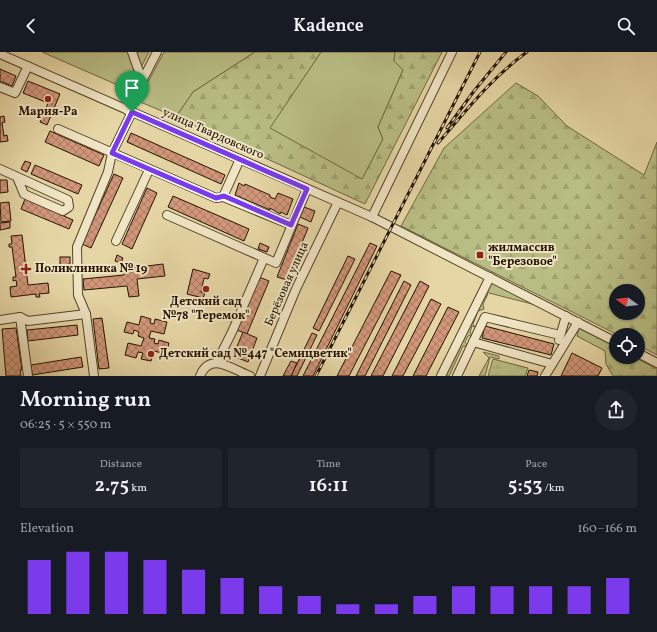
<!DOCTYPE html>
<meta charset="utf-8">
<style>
body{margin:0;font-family:Vollkorn,serif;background:#20242c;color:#f1f3f6;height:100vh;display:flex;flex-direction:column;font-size:15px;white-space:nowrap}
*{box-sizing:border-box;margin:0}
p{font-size:13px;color:#9ea1a6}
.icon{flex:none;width:22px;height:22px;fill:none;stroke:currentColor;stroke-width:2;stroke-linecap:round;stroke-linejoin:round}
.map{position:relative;height:324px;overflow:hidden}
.details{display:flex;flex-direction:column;background:#171b24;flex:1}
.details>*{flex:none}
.needle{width:26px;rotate:284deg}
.tools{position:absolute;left:609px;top:232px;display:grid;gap:8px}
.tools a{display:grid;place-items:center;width:36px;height:36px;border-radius:50%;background:#171b24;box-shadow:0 1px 3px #0004;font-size:20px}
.pin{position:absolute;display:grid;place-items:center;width:34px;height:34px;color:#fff;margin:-41px -17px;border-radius:50% 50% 50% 0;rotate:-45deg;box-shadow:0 0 4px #0007}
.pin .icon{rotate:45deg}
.round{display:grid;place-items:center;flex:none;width:42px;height:42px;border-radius:21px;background:#20242c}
.overview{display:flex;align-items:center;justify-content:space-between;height:68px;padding:0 20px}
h1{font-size:22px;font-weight:600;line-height:30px}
.stats{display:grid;grid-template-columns:repeat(3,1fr);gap:6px;height:68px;padding:4px 20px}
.stats div{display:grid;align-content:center;border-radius:4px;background:#20242c;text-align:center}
.stats b{font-size:20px;font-weight:600}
.stats small{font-size:11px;font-weight:400}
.stats p{font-size:11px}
.chart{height:112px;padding:8px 20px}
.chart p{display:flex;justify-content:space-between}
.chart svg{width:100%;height:72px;margin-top:4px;stroke:#7c3aed;stroke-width:6}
header{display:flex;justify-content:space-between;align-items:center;height:52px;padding:0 20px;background:#171b24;font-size:18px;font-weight:600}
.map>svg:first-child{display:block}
.green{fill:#b8bd83;stroke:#6e6842}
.forest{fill:url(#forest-firs);stroke:#6e6842;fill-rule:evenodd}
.park{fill:url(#park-tufts);stroke:#6e6842}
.building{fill:url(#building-cross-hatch);stroke:#241300}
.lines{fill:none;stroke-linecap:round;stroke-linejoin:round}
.minor-casing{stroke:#544429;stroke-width:10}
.minor{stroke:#efe4c4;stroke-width:8}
.rail-casing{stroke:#241300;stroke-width:3}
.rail{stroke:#efe4c4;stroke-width:1.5;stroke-dasharray:4.5;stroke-linecap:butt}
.route-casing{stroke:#fff;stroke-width:8}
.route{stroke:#7c3aed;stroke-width:5}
.poi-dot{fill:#8f2418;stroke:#efe4c4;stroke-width:1.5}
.labels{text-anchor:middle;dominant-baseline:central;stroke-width:4;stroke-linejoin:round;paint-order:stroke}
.poi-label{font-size:12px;font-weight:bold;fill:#241300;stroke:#efe4c4;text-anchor:start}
.street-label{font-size:12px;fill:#241300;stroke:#efe4c4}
</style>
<header><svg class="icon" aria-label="back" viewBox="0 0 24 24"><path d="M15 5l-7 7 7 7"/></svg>Kadence<svg class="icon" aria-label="search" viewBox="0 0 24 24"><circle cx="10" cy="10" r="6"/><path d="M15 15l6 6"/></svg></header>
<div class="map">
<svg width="657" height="324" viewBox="0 0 657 324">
<defs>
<pattern id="forest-firs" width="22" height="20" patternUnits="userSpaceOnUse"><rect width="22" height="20" fill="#b8bd83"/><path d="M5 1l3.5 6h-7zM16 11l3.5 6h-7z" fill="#9ea26f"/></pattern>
<pattern id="park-tufts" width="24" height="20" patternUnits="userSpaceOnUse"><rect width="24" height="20" fill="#b8bd83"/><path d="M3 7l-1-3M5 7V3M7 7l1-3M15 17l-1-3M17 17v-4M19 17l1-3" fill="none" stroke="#9ea26f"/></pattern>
<pattern id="building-cross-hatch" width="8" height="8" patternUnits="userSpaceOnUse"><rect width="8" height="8" fill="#d2977a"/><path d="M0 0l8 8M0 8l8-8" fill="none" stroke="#aa7a62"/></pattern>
</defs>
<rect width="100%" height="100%" fill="#e6d6a5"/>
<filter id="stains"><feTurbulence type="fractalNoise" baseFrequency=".005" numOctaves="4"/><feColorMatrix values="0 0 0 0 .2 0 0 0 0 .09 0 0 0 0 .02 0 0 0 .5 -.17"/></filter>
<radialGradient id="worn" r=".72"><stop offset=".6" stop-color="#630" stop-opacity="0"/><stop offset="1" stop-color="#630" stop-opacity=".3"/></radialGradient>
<g class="green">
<polygon points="42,0 149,0 129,38"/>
<polygon points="164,0 255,0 193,40 176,65 138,49"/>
<polygon points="321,0 395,0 394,9 403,18 378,75 383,87 362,128 269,76"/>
<polygon points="493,230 544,255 489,241 486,237"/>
<polygon points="486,241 488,242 483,252 484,257 478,259 473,272 475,275 472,274 470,281 473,283 468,284 465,290 468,295 463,294 449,324 445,324"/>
<polygon points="483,300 499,304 499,307 490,305 485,324 479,324 489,306"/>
</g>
<g class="forest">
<polygon points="255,0 321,0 270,76 362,127 383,87 378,75 403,18 394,9 395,0 442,0 365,152 176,65 193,40"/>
<path d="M516,31L538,44L567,74L644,123L657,90V303L638,293V283H618L401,174L444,96ZM616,239H638V261H616Z"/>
<polygon points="579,276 616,295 616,305 634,305 657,317 657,324 613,324 606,312 605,299 577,284"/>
</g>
<polygon class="park" points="493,307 528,316 525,324 488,324"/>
<g class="building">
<polygon points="0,17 16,24 12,34 0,29"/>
<polygon points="28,29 60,42 47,73 40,70 48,51 23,41"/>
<polygon points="4,64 5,70 2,71 4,84 7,83 8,89 0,90 0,65"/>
<polygon points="50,79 104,103 99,114 45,90"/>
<polygon points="131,81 225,123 221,132 127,90"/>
<polygon points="25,109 31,111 27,120 21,117"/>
<polygon points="35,113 82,133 78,142 31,122"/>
<polygon points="114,122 123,126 91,196 82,192"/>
<polygon points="0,128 7,128 8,140 0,141"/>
<polygon points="239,131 244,134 245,132 270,143 270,145 275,147 278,141 293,147 287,163 281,160 280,162 270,156 270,158 235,143"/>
<polygon points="147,136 157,141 132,197 122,192"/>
<polygon points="173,144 249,177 244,189 168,155"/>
<polygon points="25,147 73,168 69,177 21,157"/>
<polygon points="9,150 11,169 1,170 0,151"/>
<polygon points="304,155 315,159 311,170 300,165"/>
<polygon points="10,170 10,176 0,178 0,171"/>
<polygon points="298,172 308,176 287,228 277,225"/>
<polygon points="22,183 28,233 48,231 49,241 39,242 40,245 36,245 36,242 11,245 10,235 17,234 16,228 13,229 13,225 16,225 12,195 9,195 9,192 12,192 11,184"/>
<polygon points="260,191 269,195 267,200 258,197"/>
<polygon points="370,191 377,194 313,324 303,324"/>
<polygon points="117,203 123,206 121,211 115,209"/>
<polygon points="348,204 355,207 319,279 313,276"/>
<rect x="60" y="205" width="10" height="15"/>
<polygon points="163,212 165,224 137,227 139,244 129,245 127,234 84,238 83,227 124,223 123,217"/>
<polygon points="193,217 210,222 208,227 204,226 201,240 205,241 203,246 187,242"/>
<polygon points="391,219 401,223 349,324 337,324"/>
<polygon points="259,225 269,229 247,282 237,278"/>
<polygon points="404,229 411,233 365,324 356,324"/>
<polygon points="420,229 429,234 383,324 371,324"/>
<polygon points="431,247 441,252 403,324 392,324"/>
<polygon points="448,255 459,260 426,324 413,324"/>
<polygon points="141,264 151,267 150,271 154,272 155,267 167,270 164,282 151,279 149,286 155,287 154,291 158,292 159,288 169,291 166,302 154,299 151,309 141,307 143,301 138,300 136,306 125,303 128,291 141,294 144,286 138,284 139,280 134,278 133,282 124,280 127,270 139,273"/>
<polygon points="102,266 109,316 99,317 93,267"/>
<polygon points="77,273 78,283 28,289 27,278"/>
<polygon points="485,274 554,292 551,303 482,286"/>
<polygon points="16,276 22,318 20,318 21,324 6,324 2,277"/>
<polygon points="243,280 257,286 248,310 233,304"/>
<polygon points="312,281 317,283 297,324 291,324"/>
<polygon points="572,301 602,316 598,324 561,324"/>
<polygon points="81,305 83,315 32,323 31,313"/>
<polygon points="291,309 297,311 291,324 283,324"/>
<polygon points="529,318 538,320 537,324 527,324"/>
</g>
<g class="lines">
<defs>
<g id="minor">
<polyline points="132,0 142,28"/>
<polyline points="0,2 372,165 616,290"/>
<polyline points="0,35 15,41 28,14"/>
<polyline points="127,58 157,0"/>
<polyline points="58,77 216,146 223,145"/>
<polyline points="240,107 223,145 291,173"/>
<polyline points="0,117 68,148 69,155 63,159 24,142 17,125"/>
<polyline points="167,163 276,211 307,137"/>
<polyline points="372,165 452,0"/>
<polyline points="116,189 149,118"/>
<polyline points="20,265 28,324"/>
<polyline points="0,268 20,265 28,269 86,262"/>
<polyline points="559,288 566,264"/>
<polyline points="473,290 552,312"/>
<polyline points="638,301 657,311"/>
<polyline points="217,310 232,280 264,206"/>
<polyline points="94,324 86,262 78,243 77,195 108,120 112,101 132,60"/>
<path d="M200,324C210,299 232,317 250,324"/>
<polyline points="260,324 296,237 338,150"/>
<polyline points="441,324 490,225"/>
<polyline points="457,324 485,265 560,283"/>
<polyline points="545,324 578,270"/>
</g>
</defs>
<use href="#minor" class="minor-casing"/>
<use href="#minor" class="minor"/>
<defs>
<g id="rail">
<polyline points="447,76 474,39 506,0"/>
<path d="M438,91C466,59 492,25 527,0"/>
<polyline points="316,324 480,0"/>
</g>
</defs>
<use href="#rail" class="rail-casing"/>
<use href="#rail" class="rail"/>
</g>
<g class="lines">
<defs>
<polygon id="route" points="132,60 307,137 291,173 224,144 216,146 112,101"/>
</defs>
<use href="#route" class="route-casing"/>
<use href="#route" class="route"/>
</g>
<g class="poi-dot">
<circle cx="48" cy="47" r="4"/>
<rect x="476" y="199" width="8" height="8" rx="2"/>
<path d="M24 211h4v4h4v4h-4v4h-4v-4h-4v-4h4z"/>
<circle cx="206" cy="237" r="4"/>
<circle cx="151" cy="302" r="4"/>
</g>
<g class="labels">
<g class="poi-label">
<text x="48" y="60" text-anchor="middle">Мария-Ра</text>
<text x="488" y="196">жилмассив<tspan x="488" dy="14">"Березовое"</tspan></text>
<text x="35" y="217">Поликлиника № 19</text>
<text x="206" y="250" text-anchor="middle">Детский сад<tspan x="206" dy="14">№78 "Теремок"</tspan></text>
<text x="159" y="302">Детский сад №447 "Семицветик"</text>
</g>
<g class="street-label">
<text transform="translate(213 82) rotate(24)">улица Твардовского</text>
<text transform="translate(287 232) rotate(-66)">Берёзовая улица</text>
</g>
</g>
<rect width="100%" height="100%" filter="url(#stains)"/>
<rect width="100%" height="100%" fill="url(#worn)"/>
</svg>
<div class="tools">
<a><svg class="needle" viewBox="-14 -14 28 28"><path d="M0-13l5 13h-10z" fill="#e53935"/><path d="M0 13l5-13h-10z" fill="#9ea1a6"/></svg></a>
<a><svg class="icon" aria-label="locate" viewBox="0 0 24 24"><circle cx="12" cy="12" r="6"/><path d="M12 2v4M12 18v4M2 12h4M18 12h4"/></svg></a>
</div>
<div class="pin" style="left:132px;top:60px;background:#1e9e55"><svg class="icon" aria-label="arrive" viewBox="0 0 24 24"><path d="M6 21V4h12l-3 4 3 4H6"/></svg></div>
</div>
<section class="details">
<div class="overview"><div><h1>Morning run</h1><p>06:25 · 5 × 550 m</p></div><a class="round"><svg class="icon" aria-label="share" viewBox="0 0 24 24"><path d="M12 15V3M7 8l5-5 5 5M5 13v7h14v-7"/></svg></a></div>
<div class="stats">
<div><p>Distance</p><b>2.75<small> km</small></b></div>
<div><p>Time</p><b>16:11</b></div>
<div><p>Pace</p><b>5:53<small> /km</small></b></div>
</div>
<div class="chart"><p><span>Elevation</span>160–166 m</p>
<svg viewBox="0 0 160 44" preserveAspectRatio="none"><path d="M5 44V11M15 44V6M25 44V6M35 44V11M45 44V17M55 44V22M65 44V27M75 44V33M85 44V38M95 44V38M105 44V33M115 44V27M125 44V27M135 44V27M145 44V27M155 44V22"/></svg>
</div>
</section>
